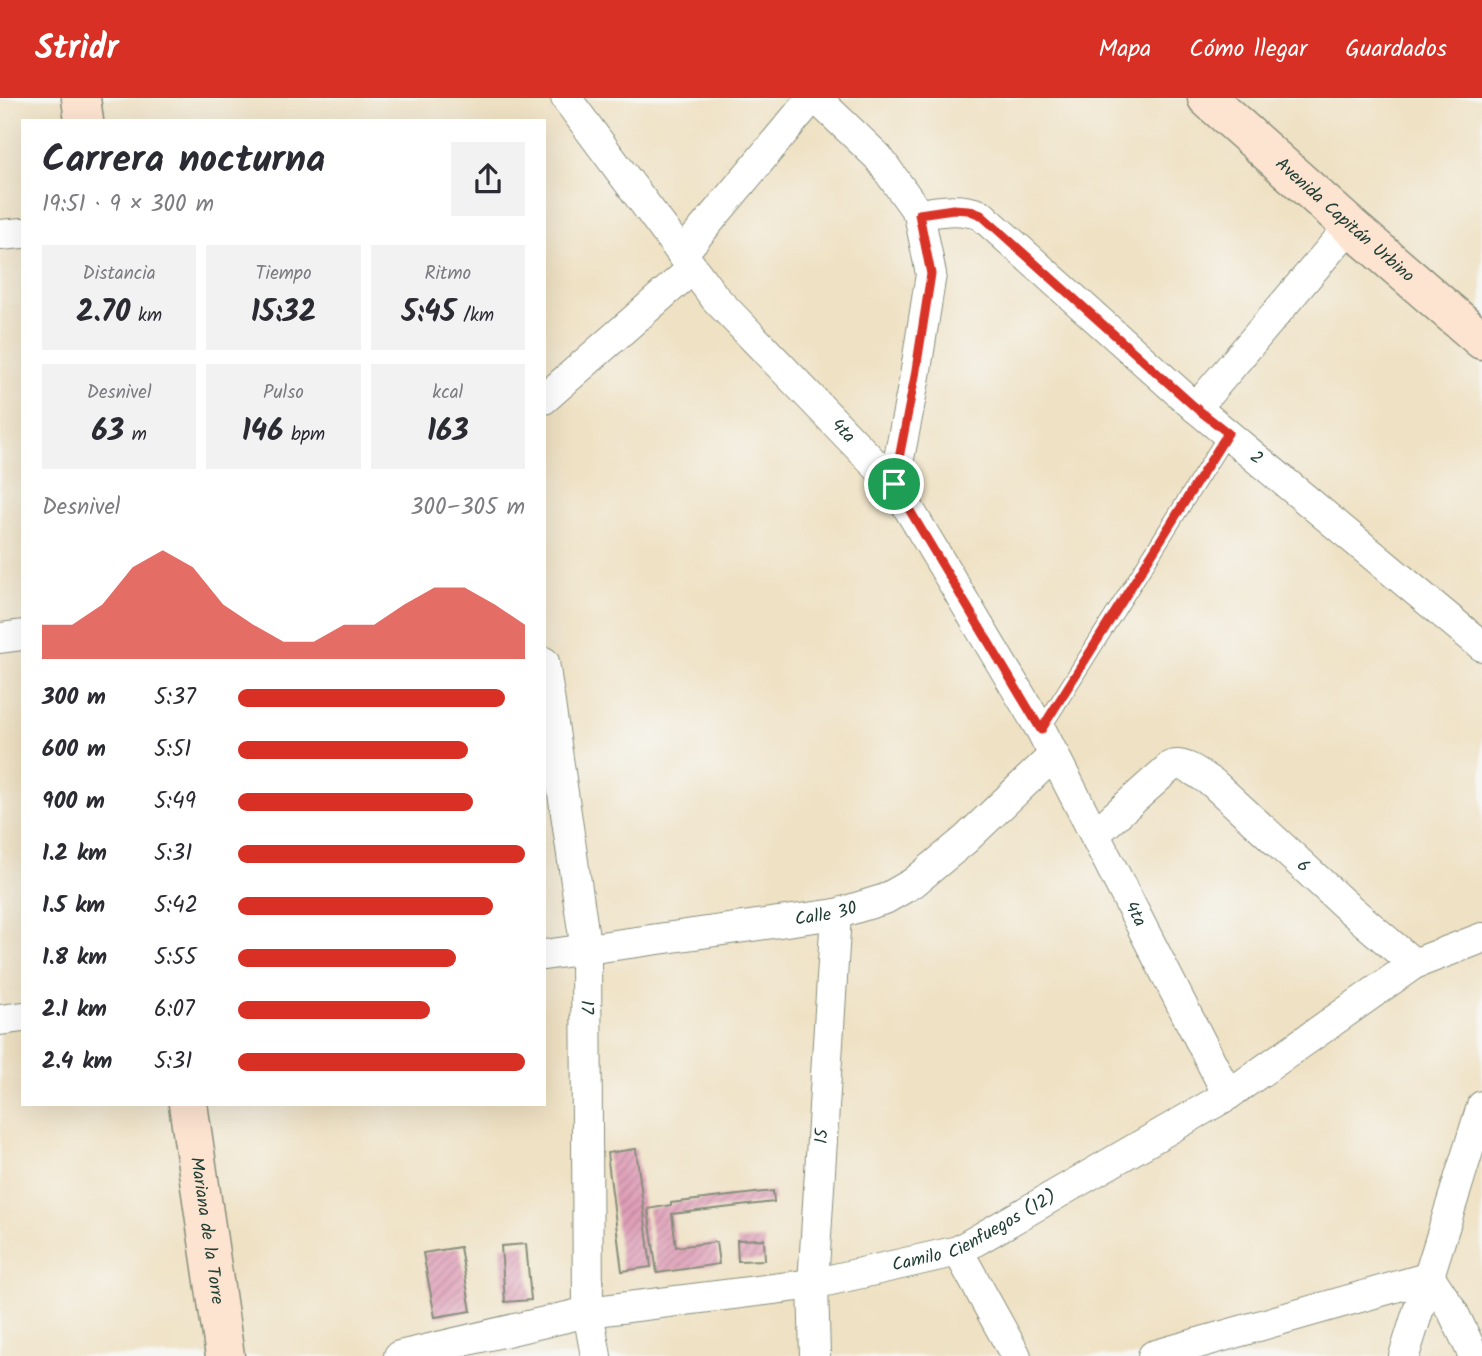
<!DOCTYPE html>
<html lang="es">
<meta charset="utf-8">
<style>
body{margin:0;font-family:Kalam,sans-serif;background:#f2f2f3;color:#2b2b33;height:100vh;display:flex;flex-direction:column;font-size:26px;white-space:nowrap}
*{box-sizing:border-box;margin:0}
p{font-size:23px;color:#7c7c81}
.icon{flex:none;width:38px;height:38px;fill:none;stroke:currentColor;stroke-width:2;stroke-linecap:round;stroke-linejoin:round}
.map{position:relative;flex:1;overflow:hidden}
.sheet{position:absolute;left:21px;top:21px;width:525px;height:987px;display:flex;flex-direction:column;background:#fff;border-radius:0px;box-shadow:0 7px 28px #0002}
.sheet>*{flex:none}
.pin{position:absolute;display:grid;place-items:center;width:60px;height:60px;color:#fff;margin:-30px;border:4px solid #fff;border-radius:50%;box-shadow:0 2px 7px #0007}
.round{display:grid;place-items:center;flex:none;width:74px;height:74px;border-radius:0px;background:#f2f2f3}
.headline{display:flex;align-items:center;justify-content:space-between;height:119px;padding:0 21px}
h1{font-size:38px;font-weight:600;line-height:52px}
.metrics{display:grid;grid-template-columns:repeat(3,1fr);gap:10px;height:119px;padding:7px 21px}
.metrics div{display:grid;align-content:center;border-radius:0px;background:#f2f2f3;text-align:center}
.metrics b{font-size:30px;font-weight:600}
.metrics small{font-size:19px;font-weight:400}
.metrics p{font-size:19px}
.chart{height:196px;padding:14px 21px}
.chart p{display:flex;justify-content:space-between}
.chart svg{width:100%;height:126px;margin-top:7px;fill:#d93025;opacity:.7}
ul{padding:0 21px;list-style:none;font-size:23px}
li{display:grid;grid-template-columns:112px 84px 1fr;align-items:center;height:52px}
li i{height:18px;border-radius:9px;background:#d93025}
header{display:flex;align-items:center;gap:42px;box-sizing:border-box;height:98px;padding:0 35px;background:#d93025;color:#fff}
header strong{font-size:33px}
nav{display:flex;gap:38px;margin-inline-start:auto;font-size:24px}
.map>svg:first-child{display:block}
.building{fill:url(#building-hatch)}
.lines{fill:none;stroke-linecap:round;stroke-linejoin:round}
.lane-casing{stroke:#878f7c;stroke-width:18}
.street-casing{stroke:#878f7c;stroke-width:32}
.secondary-casing{stroke:#878f7c;stroke-width:41}
.lane{stroke:#fff;stroke-width:16}
.street{stroke:#fff;stroke-width:30}
.secondary{stroke:#fde4d1;stroke-width:38}
.route-casing{stroke:#fff;stroke-width:14}
.route{stroke:#d93025;stroke-width:9}
.labels{text-anchor:middle;dominant-baseline:central;stroke-width:5;stroke-linejoin:round;paint-order:stroke}
.street-label{font-size:18px;fill:#1f3d34;stroke:#f6f6f2}
</style>
<header>
<strong>Stridr</strong>
<nav><a>Mapa</a><a>Cómo llegar</a><a>Guardados</a></nav>
</header>
<div class="map">
<svg width="1482" height="1258" viewBox="0 0 1482 1258">
<defs>
<pattern id="building-hatch" width="6" height="6" patternUnits="userSpaceOnUse" patternTransform="scale(1.75)"><rect width="6" height="6" fill="#df9cb6"/><path d="M-1 1l2-2M0 6l6-6M5 7l2-2" fill="none" stroke="#b48095"/></pattern>
</defs>
<rect width="100%" height="100%" fill="#f6f6f2"/>
<filter id="ink" filterUnits="userSpaceOnUse"><feTurbulence type="fractalNoise" baseFrequency=".0143" numOctaves="2"/><feDisplacementMap in="SourceGraphic" scale="14" xChannelSelector="R" yChannelSelector="G"/><feConvolveMatrix kernelMatrix="1 2 1 2 8 2 1 2 1" color-interpolation-filters="sRGB"/></filter>
<filter id="wash" filterUnits="userSpaceOnUse"><feTurbulence type="fractalNoise" baseFrequency=".00686" numOctaves="4" result="noise"/><feDisplacementMap in="SourceGraphic" scale="28" xChannelSelector="R" yChannelSelector="G"/><feGaussianBlur stdDeviation="1.57" result="paint"/><feColorMatrix in="noise" values="0 0 0 0 0 0 0 0 0 0 0 0 0 0 0 0 0 1.4 0 .05"/><feComposite in="paint" operator="in"/></filter>
<g filter="url(#wash)">
<rect width="100%" height="100%" fill="#efe1c3"/>
<g id="blocks">
<g class="building">
<polygon points="636,1051 651,1169 622,1173 607,1055"/>
<polygon points="773,1093 774,1104 672,1116 676,1149 716,1144 719,1166 657,1175 648,1111 671,1107 671,1105"/>
<polygon points="764,1141 765,1162 738,1163 737,1142"/>
<polygon points="526,1146 531,1202 505,1204 501,1148"/>
<polygon points="460,1149 471,1213 435,1219 423,1155"/>
</g>
</g>
</g>
<g filter="url(#ink)">
<use href="#blocks" fill-opacity="0" stroke="#878f7c" stroke-width="2"/>
<g class="lines">
<defs>
<polyline id="lane" points="1041,632 1228,335"/>
<g id="street">
<path id="s1" d="M566,0L715,200L894,386L1041,632L1228,997"/>
<polyline points="816,0 878,59 919,116 931,176 915,278 894,386"/>
<path id="s2" d="M919,116C941,113 959,109 981,117L1196,310L1482,548"/>
<polyline points="0,137 23,135"/>
<polyline points="682,156 812,0"/>
<polyline points="544,301 692,171"/>
<polyline points="1196,310 1350,128"/>
<polyline points="0,540 23,537"/>
<path id="s3" d="M544,564L586,853L588,1214L596,1258"/>
<path id="s4" d="M1096,735L1171,668C1185,663 1201,678 1213,685L1344,806L1414,866"/>
<path id="s5" d="M544,857L836,816L885,801L913,785L965,742L1054,657"/>
<polyline points="0,922 23,919"/>
<polyline points="958,1153 1016,1258"/>
<polyline points="1430,1179 1453,1214 1474,1258"/>
<path id="s6" d="M399,1258L588,1214L813,1186L958,1153L1228,997L1414,866L1482,840"/>
<path id="s7" d="M815,1258L813,1186L836,816"/>
<polyline points="1153,1258 1430,1179"/>
<polyline points="1404,1258 1482,1008"/>
</g>
<g id="secondary">
<polyline points="81,0 84,23"/>
<path id="s8" d="M1207,0L1350,128L1482,242"/>
<path id="s9" d="M188,1006L225,1258"/>
</g>
</defs>
<use href="#lane" class="lane-casing"/>
<use href="#street" class="street-casing"/>
<use href="#secondary" class="secondary-casing"/>
<use href="#lane" class="lane"/>
<use href="#street" class="street"/>
<use href="#secondary" class="secondary"/>
</g>
</g>
<g class="lines" filter="url(#ink)">
<defs>
<polygon id="route" points="953,111 968,112 981,117 1196,310 1228,335 1041,632 894,386 915,278 931,176 919,116"/>
</defs>
<use href="#route" class="route-casing"/>
<use href="#route" class="route"/>
</g>
<g class="labels">
<g class="street-label">
<text stroke="none"><textPath href="#s8" startOffset="184">Avenida Capitán Urbino</textPath></text>
<text stroke="none"><textPath href="#s1" startOffset="434">4ta</textPath></text>
<text stroke="none"><textPath href="#s2" startOffset="430">2</textPath></text>
<text stroke="none"><textPath href="#s4" startOffset="270">6</textPath></text>
<text stroke="none"><textPath href="#s5" startOffset="285">Calle 30</textPath></text>
<text stroke="none"><textPath href="#s1" startOffset="1001">4ta</textPath></text>
<text stroke="none"><textPath href="#s3" startOffset="348">17</textPath></text>
<text stroke="none"><textPath href="#s7" startOffset="220">15</textPath></text>
<text stroke="none"><textPath href="#s6" startOffset="592">Camilo Cienfuegos (12)</textPath></text>
<text stroke="none"><textPath href="#s9" startOffset="128">Mariana de la Torre</textPath></text>
</g>
</g>
</svg>
<div class="pin" style="left:894px;top:386px;background:#1e9e55"><svg class="icon" aria-label="arrive" viewBox="0 0 24 24"><path d="M6 21V4h12l-3 4 3 4H6"/></svg></div>
<section class="sheet">
<div class="headline"><div><h1>Carrera nocturna</h1><p>19:51 · 9 × 300 m</p></div><a class="round"><svg class="icon" aria-label="share" viewBox="0 0 24 24"><path d="M12 15V3M7 8l5-5 5 5M5 13v7h14v-7"/></svg></a></div>
<div class="metrics">
<div><p>Distancia</p><b>2.70<small> km</small></b></div>
<div><p>Tiempo</p><b>15:32</b></div>
<div><p>Ritmo</p><b>5:45<small> /km</small></b></div>
</div>
<div class="metrics">
<div><p>Desnivel</p><b>63<small> m</small></b></div>
<div><p>Pulso</p><b>146<small> bpm</small></b></div>
<div><p>kcal</p><b>163</b></div>
</div>
<div class="chart"><p><span>Desnivel</span>300–305 m</p>
<svg viewBox="0 0 160 44" preserveAspectRatio="none"><path d="M0 44V32L10 32L20 25L30 12L40 6L50 12L60 25L70 32L80 38L90 38L100 32L110 32L120 25L130 19L140 19L150 25L160 32V44z"/></svg>
</div>
<ul>
<li><b>300 m</b>5:37<i style="width:93%"></i></li>
<li><b>600 m</b>5:51<i style="width:80%"></i></li>
<li><b>900 m</b>5:49<i style="width:82%"></i></li>
<li><b>1.2 km</b>5:31<i style="width:100%"></i></li>
<li><b>1.5 km</b>5:42<i style="width:89%"></i></li>
<li><b>1.8 km</b>5:55<i style="width:76%"></i></li>
<li><b>2.1 km</b>6:07<i style="width:67%"></i></li>
<li><b>2.4 km</b>5:31<i style="width:100%"></i></li>
</ul>
</section>
</div>
